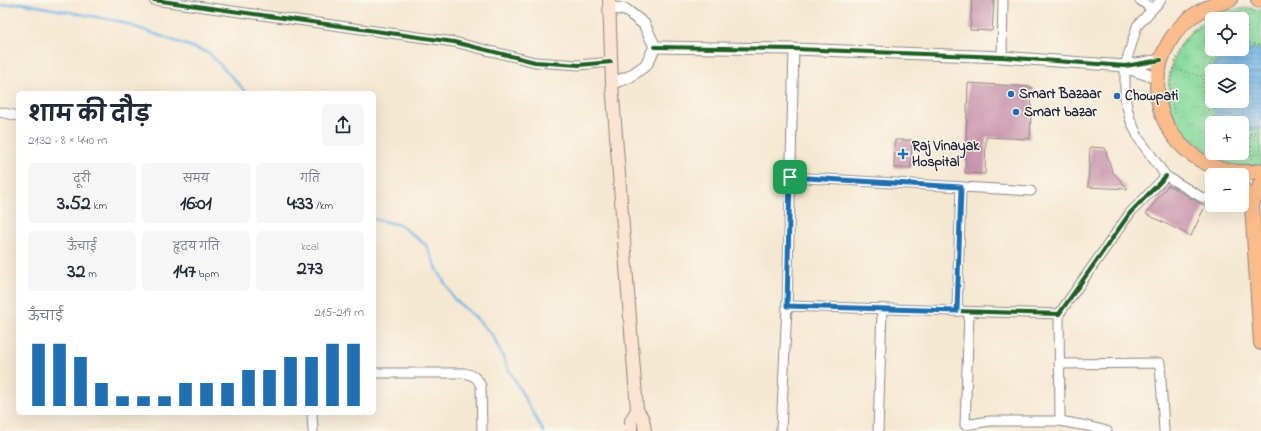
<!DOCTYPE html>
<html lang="hi">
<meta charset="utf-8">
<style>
body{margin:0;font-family:"Indie Flower","Playpen Sans Deva",sans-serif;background:#f6f6f7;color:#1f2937;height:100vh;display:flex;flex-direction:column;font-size:15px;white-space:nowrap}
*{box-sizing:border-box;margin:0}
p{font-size:13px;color:#747a83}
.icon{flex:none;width:22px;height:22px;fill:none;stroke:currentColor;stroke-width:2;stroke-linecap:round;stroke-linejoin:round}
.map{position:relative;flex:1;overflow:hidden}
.sheet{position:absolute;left:16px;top:91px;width:360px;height:324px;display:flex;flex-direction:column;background:#fff;border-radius:6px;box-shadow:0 4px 16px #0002}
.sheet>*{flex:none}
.controls{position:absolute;left:1205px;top:12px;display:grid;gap:8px}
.controls a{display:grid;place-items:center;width:44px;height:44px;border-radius:6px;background:#fff;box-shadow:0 4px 16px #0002;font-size:20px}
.pin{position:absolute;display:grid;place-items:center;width:34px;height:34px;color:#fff;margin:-17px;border-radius:8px;box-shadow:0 2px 6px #0006}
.round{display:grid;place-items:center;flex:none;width:42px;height:42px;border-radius:6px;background:#f6f6f7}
.headline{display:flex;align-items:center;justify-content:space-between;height:68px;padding:0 12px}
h1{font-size:22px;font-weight:700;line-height:30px}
.metrics{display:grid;grid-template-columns:repeat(3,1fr);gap:6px;height:68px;padding:4px 12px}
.metrics div{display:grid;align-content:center;border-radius:6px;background:#f6f6f7;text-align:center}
.metrics b{font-size:20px;font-weight:700}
.metrics small{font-size:11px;font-weight:400}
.metrics p{font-size:11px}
.chart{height:112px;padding:8px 12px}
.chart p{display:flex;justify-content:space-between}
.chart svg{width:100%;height:72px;margin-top:4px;stroke:#1f6fb2;stroke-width:6}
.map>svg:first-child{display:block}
.park{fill:url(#park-crowns);stroke:#557e6c;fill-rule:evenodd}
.water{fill:url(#water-rules);stroke:#4a6d92;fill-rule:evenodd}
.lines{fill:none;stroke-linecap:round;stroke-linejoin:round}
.stream{stroke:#73b8ea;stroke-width:2.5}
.building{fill:#c894ad}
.minor-casing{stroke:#8c8586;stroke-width:11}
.tertiary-casing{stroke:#8c8586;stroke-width:13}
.secondary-casing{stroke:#8c8586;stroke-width:14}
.primary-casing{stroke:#8c8586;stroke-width:16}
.path{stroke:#8c8586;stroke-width:1.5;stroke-dasharray:1 3;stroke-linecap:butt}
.minor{stroke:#fff;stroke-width:9}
.tertiary{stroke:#fff;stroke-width:11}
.secondary{stroke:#fde4d1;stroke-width:12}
.primary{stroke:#fabc8b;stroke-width:14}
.cycleway-casing{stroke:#fbf7ec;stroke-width:6}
.cycleway{stroke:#1b5e20;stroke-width:4}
.route-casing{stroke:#fff;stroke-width:8}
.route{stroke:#1f6fb2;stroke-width:5}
.poi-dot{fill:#1f6fb2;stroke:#fbf7ec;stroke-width:1.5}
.labels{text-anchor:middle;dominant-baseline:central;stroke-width:3;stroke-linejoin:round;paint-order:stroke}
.poi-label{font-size:14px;font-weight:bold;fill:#22223b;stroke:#fbf7ec;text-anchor:start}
</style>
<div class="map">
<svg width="1261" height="431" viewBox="0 0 1261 431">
<defs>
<pattern id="park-crowns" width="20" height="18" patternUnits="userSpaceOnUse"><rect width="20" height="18" fill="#88db9d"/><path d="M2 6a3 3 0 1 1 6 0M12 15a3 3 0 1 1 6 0" fill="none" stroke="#75bc88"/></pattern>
<pattern id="water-rules" width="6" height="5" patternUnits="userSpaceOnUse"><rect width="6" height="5" fill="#73b8ea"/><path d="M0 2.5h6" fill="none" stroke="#5e95bf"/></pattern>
</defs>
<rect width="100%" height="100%" fill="#fbf7ec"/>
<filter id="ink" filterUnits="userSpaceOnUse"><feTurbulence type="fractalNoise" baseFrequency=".025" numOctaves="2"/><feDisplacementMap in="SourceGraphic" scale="8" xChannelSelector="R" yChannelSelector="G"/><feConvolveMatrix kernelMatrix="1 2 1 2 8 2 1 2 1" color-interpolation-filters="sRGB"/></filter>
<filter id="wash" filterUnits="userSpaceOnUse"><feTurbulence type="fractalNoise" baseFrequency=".012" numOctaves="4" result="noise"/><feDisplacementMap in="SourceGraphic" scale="16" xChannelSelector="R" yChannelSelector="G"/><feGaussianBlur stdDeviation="0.9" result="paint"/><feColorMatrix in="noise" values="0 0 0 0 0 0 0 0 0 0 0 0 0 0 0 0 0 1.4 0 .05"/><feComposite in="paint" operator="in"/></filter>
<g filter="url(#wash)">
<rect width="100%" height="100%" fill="#f5e8d1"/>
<path class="park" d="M1250,8L1261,9V166C1247,167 1232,166 1219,162C1150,137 1153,38 1220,13C1230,9 1240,9 1250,8ZM1212,19H1242V49H1212ZM1212,71H1242V101H1212ZM1212,123H1242V153H1212Z"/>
<path class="water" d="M1242,49H1255L1261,51V128L1248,130H1242V123L1223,122C1216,115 1210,108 1208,99C1203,76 1218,51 1242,49ZM1212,71H1242V101H1212Z"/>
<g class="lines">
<g class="stream">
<polyline points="0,6 21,3 118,21 209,53 247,93"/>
<polyline points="374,219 400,225 426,245 437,269 454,299 476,318 493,336 508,368 543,431"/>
</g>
</g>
<g id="blocks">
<g class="building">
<polygon points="972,0 994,0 992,31 970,30"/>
<polygon points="968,83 1032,87 1030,139 986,137 985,174 965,173"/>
<polygon points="895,140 912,140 911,168 894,168"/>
<polygon points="1090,147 1105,148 1112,171 1128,189 1088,187"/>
<polygon points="1168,185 1205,206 1191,236 1146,214"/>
</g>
</g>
</g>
<g filter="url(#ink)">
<use href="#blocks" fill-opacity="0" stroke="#8c8586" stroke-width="1"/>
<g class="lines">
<defs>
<g id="minor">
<polyline points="154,0 454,42 535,62 579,65 611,62"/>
<polyline points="1140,0 1152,9"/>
<polyline points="1161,0 1137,26 1125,66 1125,98 1130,119 1139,139 1166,176 1201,197 1212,200"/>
<polyline points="1002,57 1003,0"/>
<polyline points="0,112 18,116"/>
<polyline points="790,177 1031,191"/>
<polyline points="787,306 1059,314 1130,213 1166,176"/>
<polyline points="957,311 961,187"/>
<polyline points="969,312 965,425 990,421 1060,421 1087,426 1107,431"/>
<polyline points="1059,314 1060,421"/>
<polyline points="1059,364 1160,363 1164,431"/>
<path d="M374,373H464C473,375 477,377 481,386L482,431"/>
<polyline points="312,413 313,431"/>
<polyline points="781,431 787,306 794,49"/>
<polyline points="878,431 882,309"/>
</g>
<g id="tertiary">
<polyline points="609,7 626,10 644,24 655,47 646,65 629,77 612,83"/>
<polyline points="655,47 794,49 1002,57 1125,66 1161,60"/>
<polyline points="1125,67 1157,78"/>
</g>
<g id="secondary">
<polyline points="609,0 612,83 637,410 631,420 631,431"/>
<polyline points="637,410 643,419 645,431"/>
</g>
<g id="primary">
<path d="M1230,0C1219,3 1209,6 1199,12C1188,18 1178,28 1171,39C1130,105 1186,183 1261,171"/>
<polyline points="1258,0 1261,1"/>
<polyline points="1242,186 1252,205 1261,343"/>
<polyline points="1252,205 1261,183"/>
</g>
</defs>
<use href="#minor" class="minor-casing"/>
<use href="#tertiary" class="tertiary-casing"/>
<use href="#secondary" class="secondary-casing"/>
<use href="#primary" class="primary-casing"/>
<g class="path">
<polyline points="1247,11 1247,43"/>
<path d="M1214,19C1227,14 1241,10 1255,12"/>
<polyline points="1242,43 1247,43 1261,45"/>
<polyline points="1173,69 1204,77"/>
<path d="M1175,113C1161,75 1180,40 1212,20"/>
<path d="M1219,123C1194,100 1199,68 1225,49"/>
<polyline points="1242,133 1250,134 1261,132"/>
<polyline points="1250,134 1252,160"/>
</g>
<use href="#minor" class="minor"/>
<use href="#tertiary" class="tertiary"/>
<use href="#secondary" class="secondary"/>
<use href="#primary" class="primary"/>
<defs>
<g id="cycleway">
<polyline points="154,0 454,42 535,62 579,65 611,62"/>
<polyline points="655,47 794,49 1002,57 1125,66 1161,60"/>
<polyline points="787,306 1059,314 1130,213 1166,176"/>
</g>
</defs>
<use href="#cycleway" class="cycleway-casing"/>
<use href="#cycleway" class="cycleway"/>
</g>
</g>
<g class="lines" filter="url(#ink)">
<defs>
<polygon id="route" points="790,177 961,187 957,311 787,306"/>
</defs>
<use href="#route" class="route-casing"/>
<use href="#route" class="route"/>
</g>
<g class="poi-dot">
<circle cx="1011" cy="94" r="4"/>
<circle cx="1117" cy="96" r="4"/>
<circle cx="1016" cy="112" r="4"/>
<path d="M901 148h4v4h4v4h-4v4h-4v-4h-4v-4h4z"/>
</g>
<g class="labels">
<g class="poi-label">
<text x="1019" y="94">Smart Bazaar</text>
<text x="1125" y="96">Chowpati</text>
<text x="1024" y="112">Smart bazar</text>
<text x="912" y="146">Raj Vinayak<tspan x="912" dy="16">Hospital</tspan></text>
</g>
</g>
</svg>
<div class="controls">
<a><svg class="icon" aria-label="locate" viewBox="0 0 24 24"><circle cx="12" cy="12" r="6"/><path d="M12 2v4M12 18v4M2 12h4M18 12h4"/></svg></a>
<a><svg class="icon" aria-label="layers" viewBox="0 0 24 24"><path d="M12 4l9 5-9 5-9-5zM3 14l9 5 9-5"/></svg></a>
<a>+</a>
<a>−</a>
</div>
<div class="pin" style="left:790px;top:177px;background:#1e9e55"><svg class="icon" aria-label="arrive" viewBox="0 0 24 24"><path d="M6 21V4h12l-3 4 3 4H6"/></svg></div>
<section class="sheet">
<div class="headline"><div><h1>शाम की दौड़</h1><p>21:32 · 8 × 440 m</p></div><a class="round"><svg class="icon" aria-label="share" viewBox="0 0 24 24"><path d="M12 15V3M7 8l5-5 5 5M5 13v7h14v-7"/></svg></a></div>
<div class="metrics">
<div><p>दूरी</p><b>3.52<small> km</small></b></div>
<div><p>समय</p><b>16:01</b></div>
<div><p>गति</p><b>4:33<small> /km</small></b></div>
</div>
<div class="metrics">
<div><p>ऊँचाई</p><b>32<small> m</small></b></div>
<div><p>हृदय गति</p><b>147<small> bpm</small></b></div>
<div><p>kcal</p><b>273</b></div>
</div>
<div class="chart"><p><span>ऊँचाई</span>215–219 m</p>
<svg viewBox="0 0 160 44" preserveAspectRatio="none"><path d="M5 44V6M15 44V6M25 44V14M35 44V30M45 44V38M55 44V38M65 44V38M75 44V30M85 44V30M95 44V30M105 44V22M115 44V22M125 44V14M135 44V14M145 44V6M155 44V6"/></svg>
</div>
</section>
</div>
